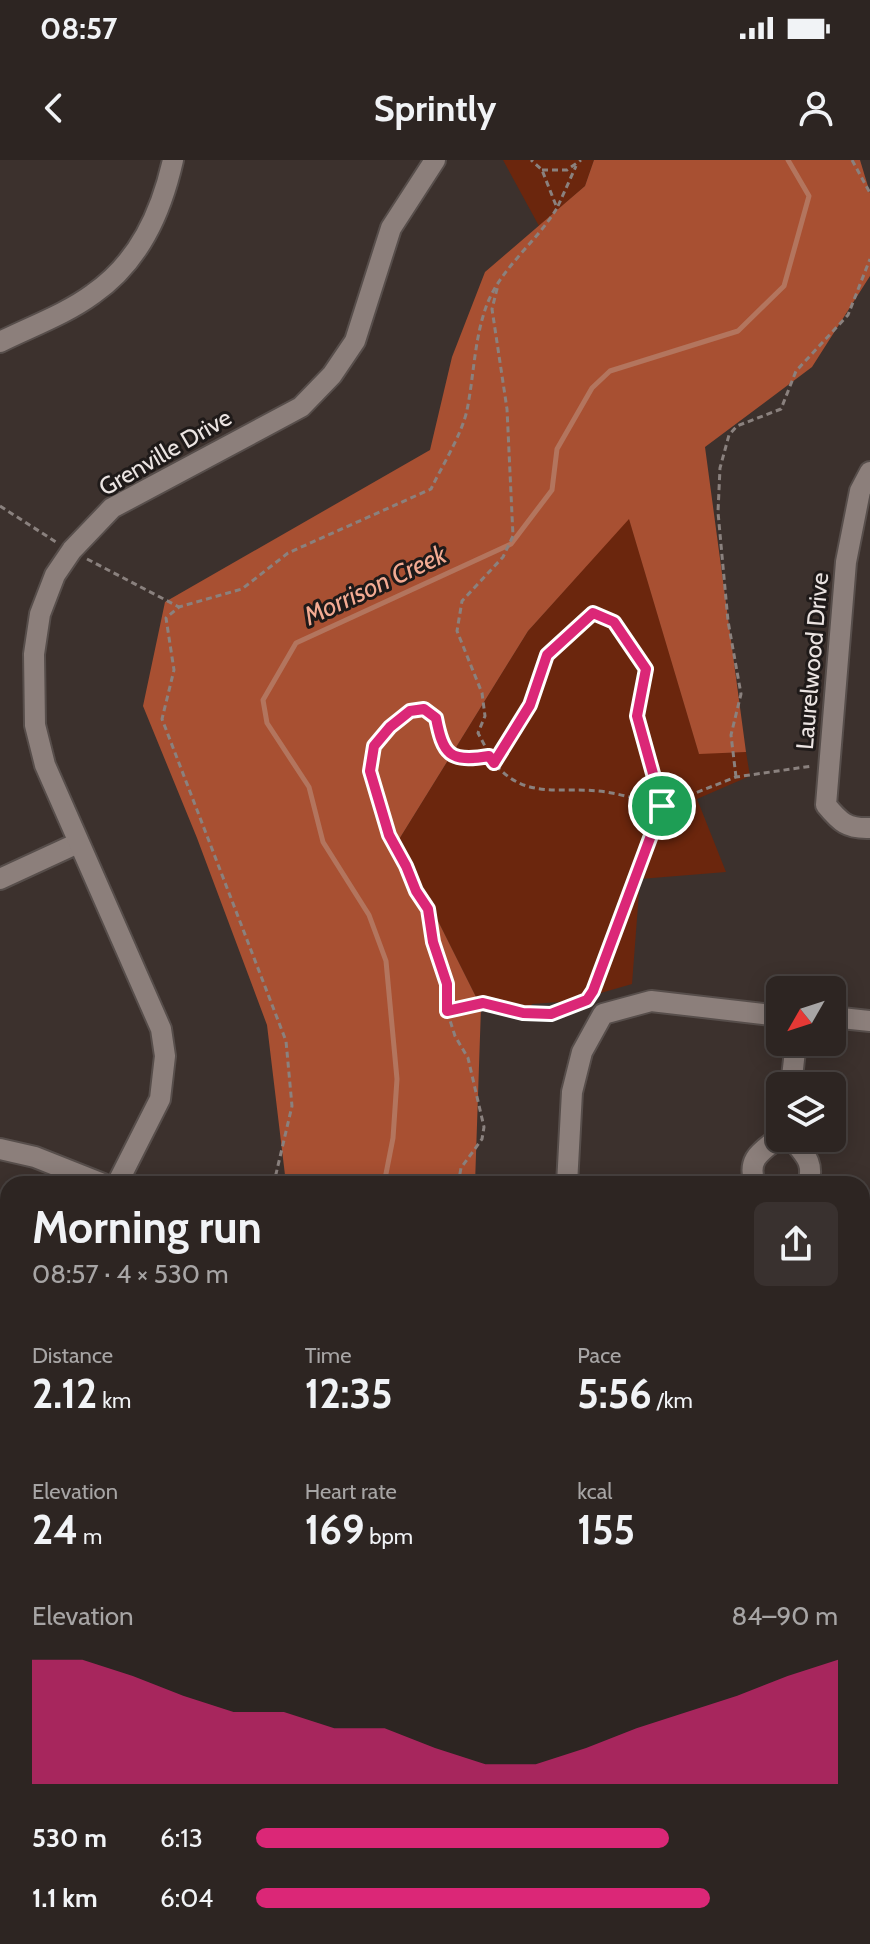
<!DOCTYPE html>
<meta charset="utf-8">
<style>
body{margin:0;font-family:Cabin,sans-serif;background:#39312f;color:#f1f3f6;height:100vh;display:flex;flex-direction:column;font-size:30px;white-space:nowrap}
*{box-sizing:border-box;margin:0}
p{font-size:26px;color:#a7a5a5}
.icon{flex:none;width:44px;height:44px;fill:none;stroke:currentColor;stroke-width:2;stroke-linecap:round;stroke-linejoin:round}
.map{position:relative;flex:1;overflow:hidden}
.drawer{position:absolute;left:0px;top:1016px;width:870px;height:768px;display:flex;flex-direction:column;background:#2d2522;border-radius:24px 24px 0 0;box-shadow:0 4px 20px #0003,0 0 0 2px #484240}
.drawer>*{flex:none}
.needle{width:52px;rotate:231deg}
.fabs{position:absolute;left:766px;top:816px;display:grid;gap:16px}
.fabs a{display:grid;place-items:center;width:80px;height:80px;border-radius:12px;background:#2d2522;box-shadow:0 4px 20px #0003,0 0 0 2px #484240;font-size:40px}
.pin{position:absolute;display:grid;place-items:center;width:68px;height:68px;color:#fff;margin:-34px;border:4px solid #fff;border-radius:50%;box-shadow:0 2px 8px #0007}
.round{display:grid;place-items:center;flex:none;width:84px;height:84px;border-radius:12px;background:#39312f}
.head{display:flex;align-items:center;justify-content:space-between;height:136px;padding:0 32px}
h1{font-size:44px;font-weight:700;line-height:60px}
.stats{display:grid;grid-template-columns:repeat(3,1fr);gap:12px;height:136px;padding:8px 32px}
.stats div{display:grid;align-content:center}
.stats b{font-size:40px;font-weight:700}
.stats small{font-size:22px;font-weight:400}
.stats p{font-size:22px}
.chart{height:224px;padding:16px 32px}
.chart p{display:flex;justify-content:space-between}
.chart svg{width:100%;height:144px;margin-top:8px;fill:#db2777;opacity:.7}
ul{padding:0 32px;list-style:none;font-size:26px}
li{display:grid;grid-template-columns:128px 96px 1fr;align-items:center;height:60px}
li i{height:20px;border-radius:10px;background:#db2777}
.status{display:flex;justify-content:space-between;align-items:center;height:56px;padding:0 40px;background:#2d2522;direction:ltr}
.status svg{height:22px;fill:currentColor}
header{display:flex;justify-content:space-between;align-items:center;height:104px;padding:0 32px;background:#2d2522;font-size:36px;font-weight:700}
.map>svg:first-child{display:block}
.green{fill:#6b260d}
.forest{fill:#a85032}
.water{fill:#9b4526;stroke:#b3755e;stroke-width:2}
.lines{fill:none;stroke-linecap:round;stroke-linejoin:round}
.stream{stroke:#b3755e;stroke-width:5}
.minor-casing{stroke:#574e4b;stroke-width:24}
.path{stroke:#8a817e;stroke-width:3;stroke-dasharray:6 4;stroke-linecap:butt}
.minor{stroke:#8c7f7b;stroke-width:20}
.route-casing{stroke:#fff;stroke-width:16}
.route{stroke:#db2777;stroke-width:10}
.labels{text-anchor:middle;dominant-baseline:central;stroke-width:6;stroke-linejoin:round;paint-order:stroke}
.street-label{font-size:24px;fill:#ebe4e2;stroke:#1f1a19}
.water-label{font-size:26px;font-style:italic;fill:#f3ab93;stroke:#1f1a19}
</style>
<div class="status"><b>08:57</b><svg viewBox="0 0 49 12"><path d="M0 12V9h3v3zM5 12V6h3v6zM10 12V3h3v9zM15 12V0h3v12zM26 1h20v11H26zM47 4h2v5h-2z"/></svg></div>
<header><svg class="icon" aria-label="back" viewBox="0 0 24 24"><path d="M15 5l-7 7 7 7"/></svg>Sprintly<svg class="icon" aria-label="person" viewBox="0 0 24 24"><circle cx="12" cy="8" r="4"/><path d="M4 21q1-7 8-7t8 7"/></svg></header>
<div class="map">
<svg width="870" height="1784" viewBox="0 0 870 1784">
<rect width="100%" height="100%" fill="#3c312d"/>
<g class="green">
<polygon points="503,0 594,0 585,26 539,66"/>
<polygon points="629,358 699,593 746,592 750,616 697,639 726,712 640,719 632,824 573,841 532,844 526,854 515,845 481,847 398,681 528,471"/>
<polygon points="461,1776 758,1776 758,1784 466,1784"/>
</g>
<g class="forest">
<polygon points="594,0 860,0 870,33 870,116 812,207 705,287 746,592 699,594 629,359 528,471 398,681 481,847 475,1024 281,1024 285,1015 267,865 197,678 143,546 165,442 430,290 452,197 485,112 585,26"/>
<rect x="0" y="1322" width="8" height="238"/>
<polygon points="8,1567 8,1732 0,1736 0,1570"/>
<polygon points="238,1776 461,1776 466,1784 244,1784"/>
</g>
<polygon class="water" points="520,1776 634,1776 626,1784 530,1784"/>
<g class="lines">
<g class="stream">
<polyline points="384,1024 393,978 397,919 386,801 369,755 323,682 309,627 267,563 263,540 296,483 511,384 552,330 557,289 592,228 610,211 738,171 784,126 809,36 788,0"/>
<polyline points="417,1776 417,1784"/>
</g>
<defs>
<g id="minor">
<path d="M0,182C30,167 66,154 93,134C139,102 161,53 173,0"/>
<path d="M870,312L860,331L846,402L826,645C840,662 847,669 870,668"/>
<polyline points="0,719 78,683"/>
<polyline points="832,857 870,861"/>
<polyline points="791,926 796,882"/>
<path d="M791,978C804,994 815,1002 808,1024"/>
<polyline points="0,989 35,997 103,1024"/>
<polyline points="117,1024 160,939 165,896 161,869 45,605 35,565 34,494 40,454 55,415 72,390 112,348 301,247 332,215 355,181 391,68 435,0"/>
<polyline points="567,1024 572,932 582,892 603,854 651,841 780,856"/>
<path d="M755,1024C746,998 762,991 780,977"/>
<polyline points="0,1210 8,1208"/>
<polyline points="862,1239 870,1239"/>
<polyline points="862,1415 870,1413"/>
<polyline points="142,1784 157,1784"/>
<polyline points="863,1784 863,1676"/>
</g>
</defs>
<use href="#minor" class="minor-casing"/>
<g class="path">
<polyline points="852,0 870,33"/>
<polyline points="542,10 567,10 581,0"/>
<polyline points="558,46 576,6"/>
<polyline points="0,346 56,382"/>
<polyline points="87,399 179,447"/>
<path d="M593,453L614,462L646,509L637,556L662,646C644,641 625,635 606,632C561,625 527,642 494,603L530,545L547,495Z"/>
<polyline points="494,603 478,573 485,556 482,533 457,471 462,441 503,397 513,376 507,249 492,149 498,125"/>
<polyline points="736,617 731,575 741,534 728,461 718,352 720,308 729,275 737,266 781,249 796,211 848,155 870,99"/>
<polyline points="590,843 587,840 593,831 662,646 736,617 812,606"/>
<polyline points="447,851 483,843 539,855 567,850 586,840"/>
<path d="M270,1024L276,1014L292,946L286,881L162,559L174,510L166,458L179,447L242,429L288,393L431,329C442,306 462,274 467,250C474,216 474,181 486,147C500,108 536,83 557,48L542,10L531,0"/>
<path d="M458,1024L461,1008L482,979L484,967L468,898L455,876L447,851V824L433,782L428,749L416,731L406,706L389,675L370,611L374,586L390,567L417,548C455,551 418,608 489,596"/>
<polyline points="862,1369 870,1368"/>
<polyline points="0,1375 8,1375"/>
<polyline points="862,1540 870,1540"/>
<polyline points="865,1540 863,1520 870,1513"/>
<polyline points="4,1550 8,1542"/>
<polyline points="0,1565 4,1550 8,1548"/>
<polyline points="0,1724 8,1720"/>
<polyline points="240,1776 241,1784"/>
<polyline points="476,1776 480,1784"/>
<polyline points="256,1784 260,1776"/>
<polyline points="685,1784 701,1776"/>
</g>
<use href="#minor" class="minor"/>
</g>
<g class="lines">
<defs>
<path id="route" d="M593,453L614,462L646,509L637,556L662,646L593,831L587,840L551,854L523,853L483,843L447,851V824L433,782L428,749L416,731L406,706L389,675L370,611L374,586L390,567L410,551L424,549L436,558C443,594 449,603 489,596L494,603L530,545L547,495Z"/>
</defs>
<use href="#route" class="route-casing"/>
<use href="#route" class="route"/>
</g>
<g class="labels">
<g class="street-label">
<text transform="translate(165 292) rotate(-30)">Grenville Drive</text>
<text transform="translate(812 501) rotate(-85)">Laurelwood Drive</text>
</g>
<g class="water-label">
<text transform="translate(375 425) rotate(-25)">Morrison Creek</text>
</g>
</g>
</svg>
<div class="fabs">
<a><svg class="needle" viewBox="-14 -14 28 28"><path d="M0-13l5 13h-10z" fill="#e53935"/><path d="M0 13l5-13h-10z" fill="#a7a5a5"/></svg></a>
<a><svg class="icon" aria-label="layers" viewBox="0 0 24 24"><path d="M12 4l9 5-9 5-9-5zM3 14l9 5 9-5"/></svg></a>
</div>
<div class="pin" style="left:662px;top:646px;background:#1e9e55"><svg class="icon" aria-label="arrive" viewBox="0 0 24 24"><path d="M6 21V4h12l-3 4 3 4H6"/></svg></div>
<section class="drawer">
<div class="head"><div><h1>Morning run</h1><p>08:57 · 4 × 530 m</p></div><a class="round"><svg class="icon" aria-label="share" viewBox="0 0 24 24"><path d="M12 15V3M7 8l5-5 5 5M5 13v7h14v-7"/></svg></a></div>
<div class="stats">
<div><p>Distance</p><b>2.12<small> km</small></b></div>
<div><p>Time</p><b>12:35</b></div>
<div><p>Pace</p><b>5:56<small> /km</small></b></div>
</div>
<div class="stats">
<div><p>Elevation</p><b>24<small> m</small></b></div>
<div><p>Heart rate</p><b>169<small> bpm</small></b></div>
<div><p>kcal</p><b>155</b></div>
</div>
<div class="chart"><p><span>Elevation</span>84–90 m</p>
<svg viewBox="0 0 160 44" preserveAspectRatio="none"><path d="M0 44V6L10 6L20 11L30 17L40 22L50 22L60 27L70 27L80 33L90 38L100 38L110 33L120 27L130 22L140 17L150 11L160 6V44z"/></svg>
</div>
<ul>
<li><b>530 m</b>6:13<i style="width:71%"></i></li>
<li><b>1.1 km</b>6:04<i style="width:78%"></i></li>
</ul>
</section>
</div>
